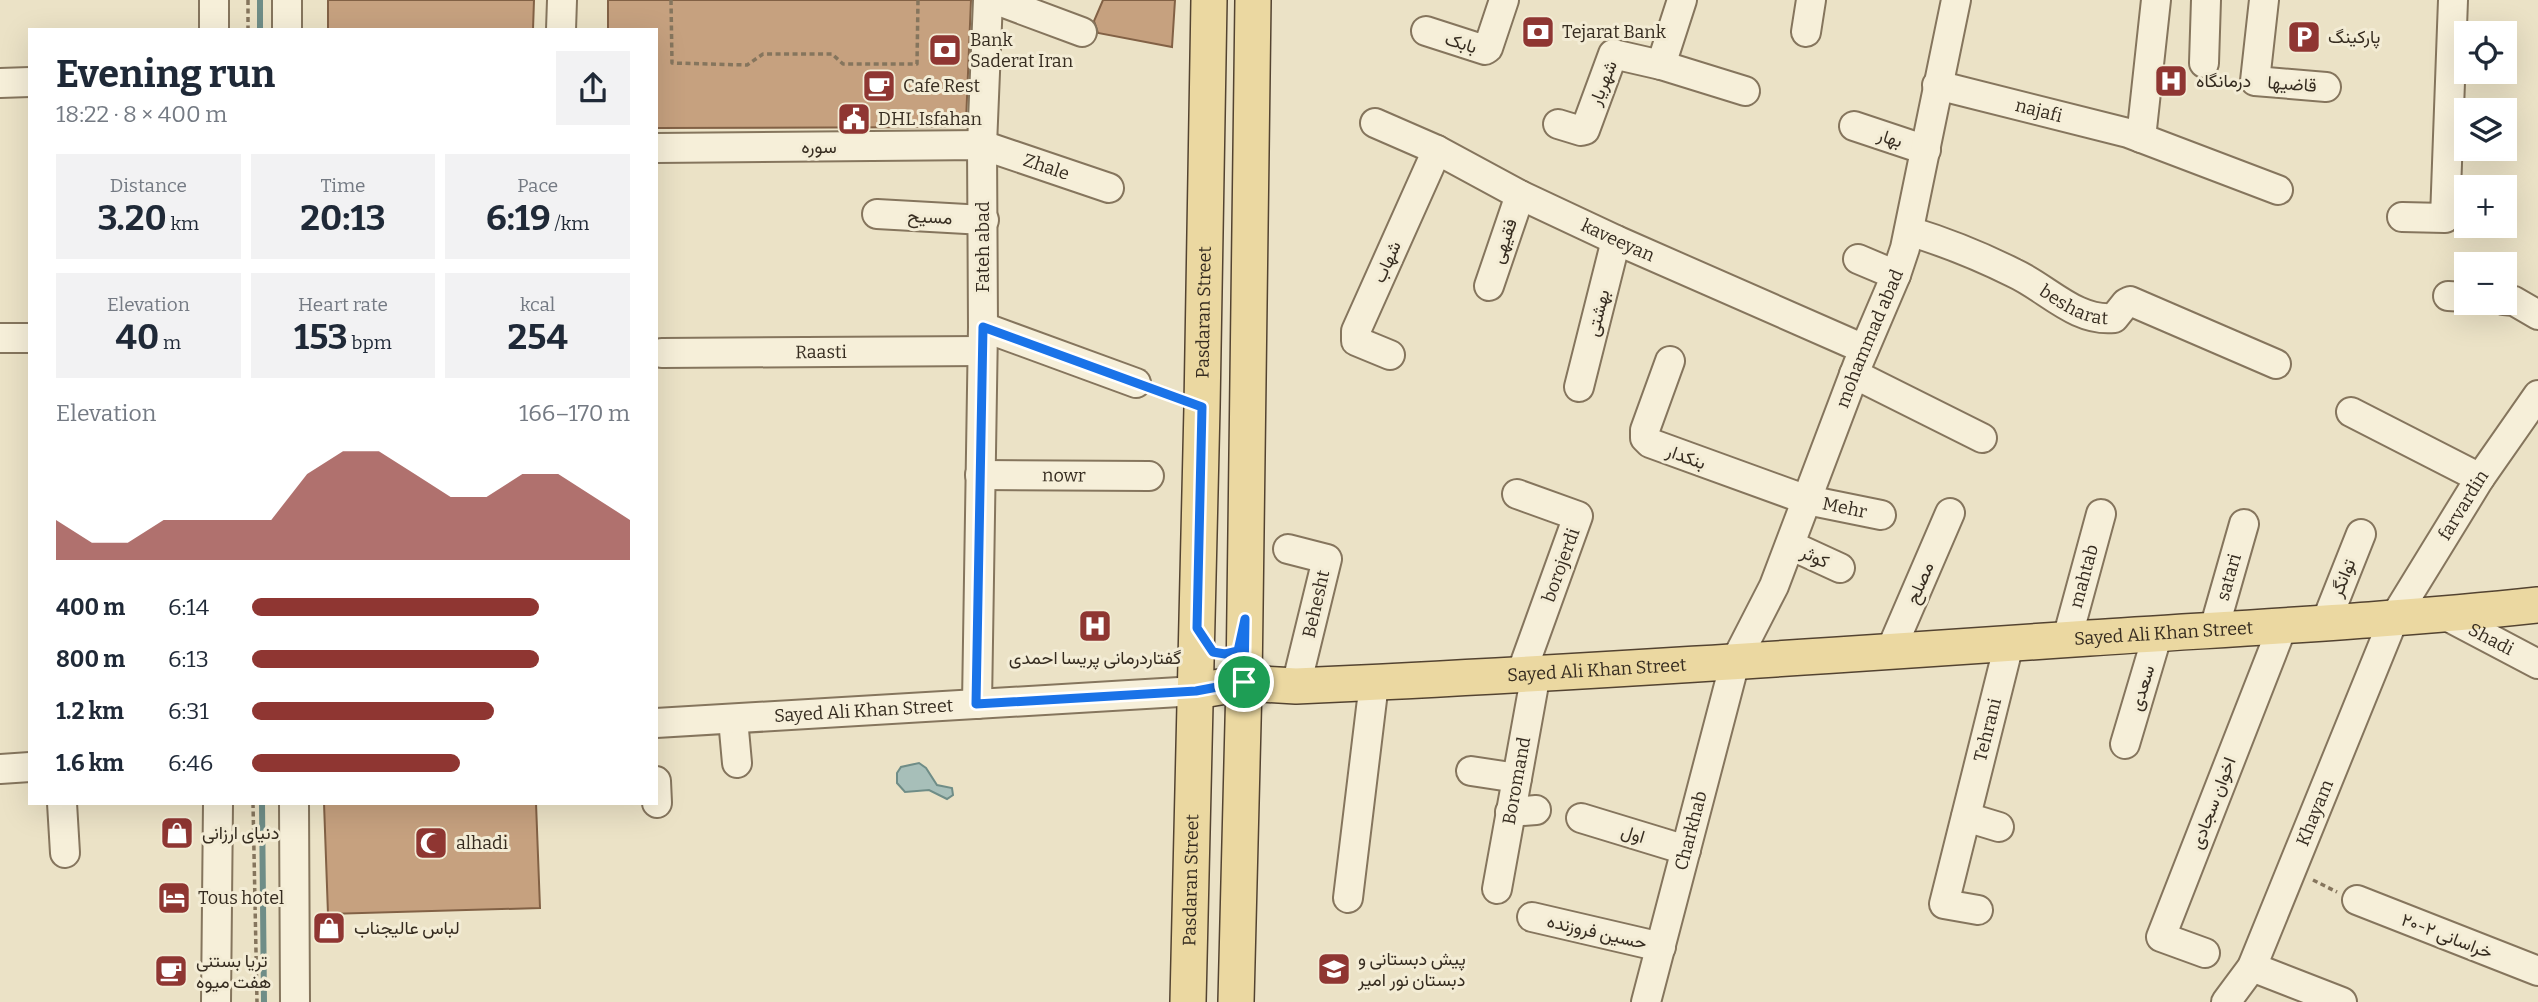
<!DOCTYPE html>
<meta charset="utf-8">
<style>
body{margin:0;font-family:Bitter,Vazirmatn,serif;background:#f2f2f3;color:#1f2937;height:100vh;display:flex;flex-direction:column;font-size:26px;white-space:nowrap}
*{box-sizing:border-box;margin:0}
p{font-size:23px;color:#747a83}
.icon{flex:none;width:38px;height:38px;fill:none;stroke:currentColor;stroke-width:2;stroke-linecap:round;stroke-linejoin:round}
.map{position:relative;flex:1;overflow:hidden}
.side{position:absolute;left:28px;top:28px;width:630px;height:777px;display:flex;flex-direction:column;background:#fff;border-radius:0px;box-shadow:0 7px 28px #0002}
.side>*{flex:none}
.tools{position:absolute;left:2454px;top:21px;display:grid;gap:14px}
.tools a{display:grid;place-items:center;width:63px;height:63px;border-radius:0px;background:#fff;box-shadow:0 7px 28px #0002;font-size:35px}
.pin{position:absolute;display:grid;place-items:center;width:60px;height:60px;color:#fff;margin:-30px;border:4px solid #fff;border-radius:50%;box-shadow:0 2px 7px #0007}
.round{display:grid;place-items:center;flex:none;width:74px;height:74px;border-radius:0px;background:#f2f2f3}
.head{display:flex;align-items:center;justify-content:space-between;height:119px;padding:0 28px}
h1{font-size:38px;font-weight:700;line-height:52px}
.figures{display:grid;grid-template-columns:repeat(3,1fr);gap:10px;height:119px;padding:7px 28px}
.figures div{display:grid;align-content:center;border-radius:0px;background:#f2f2f3;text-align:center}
.figures b{font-size:35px;font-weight:700}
.figures small{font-size:19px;font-weight:400}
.figures p{font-size:19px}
.chart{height:196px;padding:14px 28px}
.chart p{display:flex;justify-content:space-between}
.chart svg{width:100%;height:126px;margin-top:7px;fill:#8f3632;opacity:.7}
ul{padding:0 28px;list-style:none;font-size:23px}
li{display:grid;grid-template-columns:112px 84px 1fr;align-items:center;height:52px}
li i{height:18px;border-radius:9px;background:#8f3632}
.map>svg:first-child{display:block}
.water{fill:#a7bfb9;stroke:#6f8d87;stroke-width:2}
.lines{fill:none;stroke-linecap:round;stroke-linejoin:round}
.stream{stroke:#6f8d87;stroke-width:6}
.building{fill:#c6a17f;stroke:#826145;stroke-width:2}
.minor-casing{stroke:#85755d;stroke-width:32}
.major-casing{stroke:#534331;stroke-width:38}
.path{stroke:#85755d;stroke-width:3.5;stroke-dasharray:5 3.5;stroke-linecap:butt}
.minor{stroke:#f6efd9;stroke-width:28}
.major{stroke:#ebd8a1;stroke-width:35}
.route-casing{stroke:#fff;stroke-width:14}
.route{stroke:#1a73e8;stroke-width:9}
.labels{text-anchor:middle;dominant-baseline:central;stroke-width:6;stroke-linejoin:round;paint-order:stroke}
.poi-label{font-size:18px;fill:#362c20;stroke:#f3ecd5;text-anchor:start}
.street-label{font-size:18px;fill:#362c20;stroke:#f3ecd5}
</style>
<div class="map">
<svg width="2538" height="1002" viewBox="0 0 2538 1002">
<rect width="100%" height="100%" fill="#ebe2c6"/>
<polygon class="water" points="919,763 926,768 937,785 952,788 953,795 947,799 929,790 905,792 897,783 897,773 901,767"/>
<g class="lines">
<g class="stream">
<polyline points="260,30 260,0"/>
<polyline points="262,803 264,1002"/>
</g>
</g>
<g class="building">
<polygon points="328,0 534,0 533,30 328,30"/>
<polygon points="608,0 971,0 966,122 963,127 656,128 656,30 608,30"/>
<polygon points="1103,0 1175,0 1172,47 1098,33 1094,21"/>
<polygon points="324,803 536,803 540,908 328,914"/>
</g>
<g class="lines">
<defs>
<g id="minor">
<polyline points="214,0 214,30"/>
<polyline points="287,0 287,30"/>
<polyline points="996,0 1082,32"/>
<polyline points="2264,0 2255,81 2326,87"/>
<polyline points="561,30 562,0"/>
<polyline points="1426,31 1485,50 1488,48 1504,0"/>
<polyline points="1806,32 1811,0"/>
<polyline points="2204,63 2206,0"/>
<polyline points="1661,65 1682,0"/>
<polyline points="0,83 30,82"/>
<path id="s1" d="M1937,85L2128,133L2278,190"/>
<path id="s2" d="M1375,123L1437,150L1520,195L1616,240L1864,349"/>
<polyline points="1558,124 1581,131 1585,130 1613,54 1661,65 1745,91"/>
<polyline points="1854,126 1926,150"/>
<polyline points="2141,138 2156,0"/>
<path id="s3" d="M656,148L982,145L1109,188"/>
<polyline points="877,214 984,220"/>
<polyline points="2402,217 2445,218 2453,0"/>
<path id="s4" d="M1909,231C1945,242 1980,256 2014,273C2047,288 2076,322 2114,318L2126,303L2130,301L2276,364"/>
<polyline points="1858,259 1896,275"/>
<polyline points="1489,286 1520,195"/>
<polyline points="2448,296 2466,297"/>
<polyline points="2504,300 2514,301 2538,315"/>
<polyline points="983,327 1136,383"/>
<polyline points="0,338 30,338"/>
<path id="s5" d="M662,353L982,351"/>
<polyline points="1390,355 1356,341 1356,331 1437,150"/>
<path id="s6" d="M1670,361L1645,430V438L1650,443L1807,500L1881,515"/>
<polyline points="1854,374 1982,438"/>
<polyline points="1579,387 1616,240"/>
<polyline points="2351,412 2480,478"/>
<path id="s7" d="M980,475L1149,476"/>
<polyline points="1517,494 1578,516 1521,674"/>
<polyline points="1790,545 1840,568"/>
<polyline points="1288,549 1327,559 1296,686"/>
<path id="s8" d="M2445,615L2538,664"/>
<polyline points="2326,622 2361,534"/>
<path id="s9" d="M2214,629L2244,524"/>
<path id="s10" d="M2067,639L2101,514"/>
<polyline points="1890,652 1950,513"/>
<polyline points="977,704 983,327 982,145 988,0"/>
<polyline points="733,719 737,763"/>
<path id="s11" d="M656,723L1196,691"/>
<polyline points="2125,744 2158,633"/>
<polyline points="0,769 30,767"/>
<polyline points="1471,771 1517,778"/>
<polyline points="656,781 657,803"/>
<polyline points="62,803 65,853"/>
<polyline points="294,803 295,1002"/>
<polyline points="1510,812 1536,810"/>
<polyline points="1966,817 1999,827"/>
<polyline points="1581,818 1686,850"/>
<path id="s12" d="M1497,889L1536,673"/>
<polyline points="1348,898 1374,683"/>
<polyline points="2357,900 2538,971"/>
<path id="s13" d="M1978,910L1944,904L2009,644"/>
<polyline points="1532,917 1661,947"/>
<polyline points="2205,953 2161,937 2283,625"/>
<polyline points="2252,967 2342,1002"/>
<polyline points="216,1002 218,803"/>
<path id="s14" d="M1646,1002L1735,662L1774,586L1858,364L1896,275L1905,248L1956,0"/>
<path id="s15" d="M2226,1002L2252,967L2394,618L2480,478L2538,395"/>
</g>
<g id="major">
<path id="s16" d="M1196,691L1244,683L1296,686C1561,674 1825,656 2089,638C2239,628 2389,621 2538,605"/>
<path id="s17" d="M1188,1002L1202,407L1209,0"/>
<polyline points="1236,1002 1244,683 1253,0"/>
</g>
</defs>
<use href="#minor" class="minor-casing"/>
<use href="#major" class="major-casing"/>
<g class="path">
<polyline points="248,0 248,30"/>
<polyline points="671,0 672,63 747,65 763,54 832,54 843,64 917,64 918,0"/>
<polyline points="1158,391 1174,397"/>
<polyline points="253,803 257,1002"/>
<polyline points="2313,880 2337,892"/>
</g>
<use href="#minor" class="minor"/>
<use href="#major" class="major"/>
</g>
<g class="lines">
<defs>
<polygon id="route" points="983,327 1202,407 1197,628 1213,652 1225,654 1238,651 1245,619 1244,682 1196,691 976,704"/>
</defs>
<use href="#route" class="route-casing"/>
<use href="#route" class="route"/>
</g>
<defs>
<symbol id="bank-square" viewBox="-11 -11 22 22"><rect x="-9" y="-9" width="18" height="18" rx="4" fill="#8f3632" stroke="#f3ecd5"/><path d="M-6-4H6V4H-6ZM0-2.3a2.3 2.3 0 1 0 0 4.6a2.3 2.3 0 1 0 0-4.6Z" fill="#fff"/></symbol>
<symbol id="parking-square" viewBox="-11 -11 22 22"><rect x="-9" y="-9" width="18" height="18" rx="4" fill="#8f3632" stroke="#f3ecd5"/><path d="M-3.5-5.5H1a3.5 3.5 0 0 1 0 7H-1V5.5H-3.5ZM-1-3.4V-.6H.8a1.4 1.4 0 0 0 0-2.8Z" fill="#fff"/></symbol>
<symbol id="hospital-square" viewBox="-11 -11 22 22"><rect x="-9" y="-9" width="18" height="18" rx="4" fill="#8f3632" stroke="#f3ecd5"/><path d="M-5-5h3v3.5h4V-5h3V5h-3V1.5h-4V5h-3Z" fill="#fff"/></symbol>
<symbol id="cafe-square" viewBox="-11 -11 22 22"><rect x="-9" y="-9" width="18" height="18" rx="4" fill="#8f3632" stroke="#f3ecd5"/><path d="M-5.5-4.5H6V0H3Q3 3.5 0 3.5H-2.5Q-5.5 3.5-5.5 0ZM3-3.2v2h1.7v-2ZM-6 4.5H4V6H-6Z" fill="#fff"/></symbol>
<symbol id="civic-square" viewBox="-11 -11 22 22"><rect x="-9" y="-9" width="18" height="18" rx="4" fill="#8f3632" stroke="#f3ecd5"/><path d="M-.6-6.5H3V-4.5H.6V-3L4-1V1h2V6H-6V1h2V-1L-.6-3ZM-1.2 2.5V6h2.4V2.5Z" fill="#fff"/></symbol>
<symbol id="shop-square" viewBox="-11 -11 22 22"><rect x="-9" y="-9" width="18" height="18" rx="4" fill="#8f3632" stroke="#f3ecd5"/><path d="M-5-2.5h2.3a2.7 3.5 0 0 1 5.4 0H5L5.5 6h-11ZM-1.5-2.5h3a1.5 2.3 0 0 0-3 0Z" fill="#fff"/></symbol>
<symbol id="mosque-square" viewBox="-11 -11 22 22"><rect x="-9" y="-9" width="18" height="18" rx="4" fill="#8f3632" stroke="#f3ecd5"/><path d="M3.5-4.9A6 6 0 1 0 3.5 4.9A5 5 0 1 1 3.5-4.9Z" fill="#fff"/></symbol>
<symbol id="hotel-square" viewBox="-11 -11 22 22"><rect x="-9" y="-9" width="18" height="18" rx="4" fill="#8f3632" stroke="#f3ecd5"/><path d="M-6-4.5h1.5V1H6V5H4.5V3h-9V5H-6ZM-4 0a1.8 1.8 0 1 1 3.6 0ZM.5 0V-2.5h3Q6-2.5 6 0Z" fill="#fff"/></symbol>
<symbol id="school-square" viewBox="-11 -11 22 22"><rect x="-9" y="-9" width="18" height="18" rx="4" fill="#8f3632" stroke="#f3ecd5"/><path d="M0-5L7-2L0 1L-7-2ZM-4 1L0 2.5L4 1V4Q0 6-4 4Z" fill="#fff"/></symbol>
</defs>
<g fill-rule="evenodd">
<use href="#bank-square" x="1519" y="13" width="38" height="38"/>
<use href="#parking-square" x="2285" y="18" width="38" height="38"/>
<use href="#bank-square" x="926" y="31" width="38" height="38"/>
<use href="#hospital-square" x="2152" y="62" width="38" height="38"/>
<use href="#cafe-square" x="860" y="67" width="38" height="38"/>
<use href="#civic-square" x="835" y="100" width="38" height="38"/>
<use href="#hospital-square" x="1076" y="607" width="38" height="38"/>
<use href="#shop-square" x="158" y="814" width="38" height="38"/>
<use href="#mosque-square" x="412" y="824" width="38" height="38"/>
<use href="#hotel-square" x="155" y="879" width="38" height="38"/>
<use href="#shop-square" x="310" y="909" width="38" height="38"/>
<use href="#school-square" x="1315" y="950" width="38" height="38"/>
<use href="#cafe-square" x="152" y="952" width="38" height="38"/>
</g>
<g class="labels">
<g class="poi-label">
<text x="1562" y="32">Tejarat Bank</text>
<text x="2328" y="37">پارکینگ</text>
<text x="970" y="40">Bank<tspan x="970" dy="21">Saderat Iran</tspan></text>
<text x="2196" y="81">درمانگاه</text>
<text x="903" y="86">Cafe Rest</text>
<text x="878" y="119">DHL Isfahan</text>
<text x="1095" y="658" text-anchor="middle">گفتاردرمانی پریسا احمدی</text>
<text x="202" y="833">دنیای ارزانی</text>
<text x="456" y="843">alhadi</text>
<text x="198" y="898">Tous hotel</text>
<text x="354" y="928">لباس عالیجناب</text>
<text x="1358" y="959">پیش دبستانی و<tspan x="1358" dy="21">دبستان نور امیر</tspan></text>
<text x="196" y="961">تریا بستنی<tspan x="196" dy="21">هفت میوه</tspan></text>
</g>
<g class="street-label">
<text transform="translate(1461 43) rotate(17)">بابک</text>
<text transform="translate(1603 83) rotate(-68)">شهریار</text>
<text transform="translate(2292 84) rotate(4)">قاضیها</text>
<text stroke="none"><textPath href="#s1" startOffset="105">najafi</textPath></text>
<text transform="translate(1890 138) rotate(18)">بهار</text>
<text x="819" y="147">سوره</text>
<text stroke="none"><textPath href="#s3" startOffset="394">Zhale</textPath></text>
<text transform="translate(930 217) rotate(3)">مسیح</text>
<text stroke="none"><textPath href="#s2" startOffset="270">kaveeyan</textPath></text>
<text transform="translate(1504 241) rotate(-71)">فقیهی</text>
<text transform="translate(983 247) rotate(-90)">Fateh abad</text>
<text transform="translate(1387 262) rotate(-66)">شهاب</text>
<text stroke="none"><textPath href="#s4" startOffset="182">besharat</textPath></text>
<text stroke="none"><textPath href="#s17" startOffset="690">Pasdaran Street</textPath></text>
<text transform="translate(1598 313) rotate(-76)">بهشتی</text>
<text stroke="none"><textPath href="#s14" startOffset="702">mohammad abad</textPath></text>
<text stroke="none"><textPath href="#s5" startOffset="159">Raasti</textPath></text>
<text transform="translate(1686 457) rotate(20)">بنکدار</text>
<text stroke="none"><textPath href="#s7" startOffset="84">nowr</textPath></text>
<text stroke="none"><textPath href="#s15" startOffset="553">farvardin</textPath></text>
<text stroke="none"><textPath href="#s6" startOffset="294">Mehr</textPath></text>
<text transform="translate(1815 557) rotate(25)">کوثر</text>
<text transform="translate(1561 565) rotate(-70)">borojerdi</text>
<text stroke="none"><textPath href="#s9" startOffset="54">satari</textPath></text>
<text stroke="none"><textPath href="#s10" startOffset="65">mahtab</textPath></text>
<text transform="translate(2343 578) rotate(-68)">توانگر</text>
<text transform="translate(1920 583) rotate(-67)">مصلح</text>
<text transform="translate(1316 604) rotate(-77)">Behesht</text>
<text stroke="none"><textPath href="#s16" startOffset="970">Sayed Ali Khan Street</textPath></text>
<text stroke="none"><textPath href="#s8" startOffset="52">Shadi</textPath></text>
<text stroke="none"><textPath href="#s16" startOffset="402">Sayed Ali Khan Street</textPath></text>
<text transform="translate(2142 688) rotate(-73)">سعدی</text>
<text stroke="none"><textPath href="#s11" startOffset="208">Sayed Ali Khan Street</textPath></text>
<text stroke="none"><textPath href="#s13" startOffset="214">Tehrani</textPath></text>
<text stroke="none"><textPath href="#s12" startOffset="110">Boromand</textPath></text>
<text transform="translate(2213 803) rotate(-69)">اخوان سجادی</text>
<text stroke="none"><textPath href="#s15" startOffset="210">Khayam</textPath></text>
<text stroke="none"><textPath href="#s14" startOffset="177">Charkhab</textPath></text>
<text transform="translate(1633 834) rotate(17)">اول</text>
<text stroke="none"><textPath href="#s17" startOffset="122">Pasdaran Street</textPath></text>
<text transform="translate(1597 932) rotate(13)">حسین فروزنده</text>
<text transform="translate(2447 936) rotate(21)">۲۰-خراسانی ۲</text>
</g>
</g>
</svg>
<div class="tools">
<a><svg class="icon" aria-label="locate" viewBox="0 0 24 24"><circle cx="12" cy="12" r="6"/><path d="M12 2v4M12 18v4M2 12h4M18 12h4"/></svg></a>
<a><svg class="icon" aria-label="layers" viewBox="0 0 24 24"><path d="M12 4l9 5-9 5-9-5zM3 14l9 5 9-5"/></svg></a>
<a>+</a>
<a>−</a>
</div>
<div class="pin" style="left:1244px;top:682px;background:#1e9e55"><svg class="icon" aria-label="arrive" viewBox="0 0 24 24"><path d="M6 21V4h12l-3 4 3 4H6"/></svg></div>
<section class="side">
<div class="head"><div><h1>Evening run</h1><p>18:22 · 8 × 400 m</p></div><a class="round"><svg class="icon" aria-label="share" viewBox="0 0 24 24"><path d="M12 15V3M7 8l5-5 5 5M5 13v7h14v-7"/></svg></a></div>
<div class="figures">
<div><p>Distance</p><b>3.20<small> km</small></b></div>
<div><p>Time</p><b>20:13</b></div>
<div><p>Pace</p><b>6:19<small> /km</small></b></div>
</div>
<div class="figures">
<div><p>Elevation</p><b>40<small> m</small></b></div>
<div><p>Heart rate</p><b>153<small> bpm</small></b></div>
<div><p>kcal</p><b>254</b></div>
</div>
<div class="chart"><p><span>Elevation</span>166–170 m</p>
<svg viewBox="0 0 160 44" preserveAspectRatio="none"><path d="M0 44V30L10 38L20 38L30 30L40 30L50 30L60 30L70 14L80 6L90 6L100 14L110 22L120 22L130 14L140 14L150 22L160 30V44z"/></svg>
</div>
<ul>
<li><b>400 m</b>6:14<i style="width:76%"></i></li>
<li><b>800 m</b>6:13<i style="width:76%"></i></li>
<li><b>1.2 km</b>6:31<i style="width:64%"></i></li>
<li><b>1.6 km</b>6:46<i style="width:55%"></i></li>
</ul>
</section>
</div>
